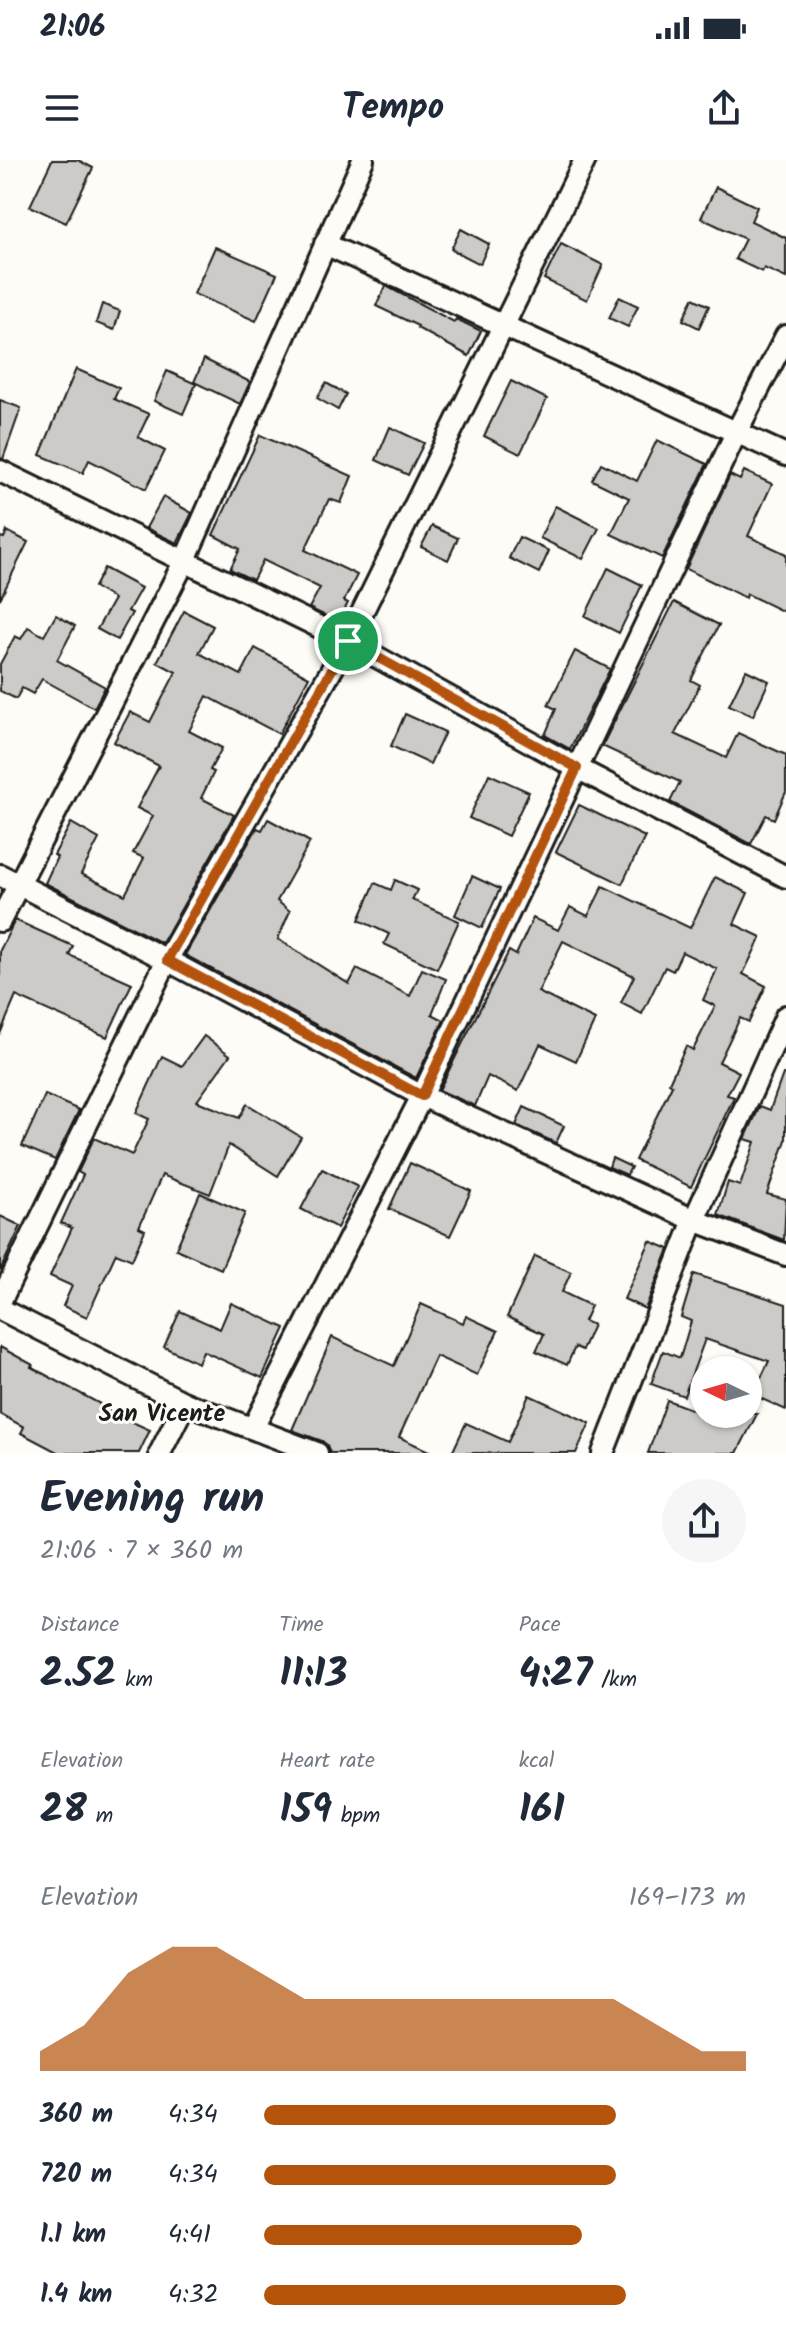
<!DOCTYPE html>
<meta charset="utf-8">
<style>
body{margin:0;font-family:Kalam,sans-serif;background:#f6f6f7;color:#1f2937;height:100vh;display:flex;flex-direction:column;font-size:30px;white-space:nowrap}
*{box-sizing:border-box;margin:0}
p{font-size:26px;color:#747a83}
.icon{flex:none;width:44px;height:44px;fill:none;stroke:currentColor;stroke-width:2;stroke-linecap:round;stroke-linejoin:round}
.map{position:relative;height:1293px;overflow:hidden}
.details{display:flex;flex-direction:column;background:#fff;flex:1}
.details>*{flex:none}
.needle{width:52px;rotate:275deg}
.fabs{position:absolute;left:690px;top:1196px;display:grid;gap:16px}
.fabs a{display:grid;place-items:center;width:72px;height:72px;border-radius:50%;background:#fff;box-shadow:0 2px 6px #0004;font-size:40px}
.pin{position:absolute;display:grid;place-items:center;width:68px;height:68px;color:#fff;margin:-34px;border:4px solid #fff;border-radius:50%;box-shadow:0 2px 8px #0007}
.round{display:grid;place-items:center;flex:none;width:84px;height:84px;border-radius:42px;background:#f6f6f7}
.overview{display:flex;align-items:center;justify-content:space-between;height:136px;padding:0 40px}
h1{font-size:44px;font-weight:700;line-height:60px}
.figures{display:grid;grid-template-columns:repeat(3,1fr);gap:12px;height:136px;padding:8px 40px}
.figures div{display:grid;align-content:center}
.figures b{font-size:40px;font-weight:700}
.figures small{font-size:22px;font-weight:400}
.figures p{font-size:22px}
.chart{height:224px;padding:16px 40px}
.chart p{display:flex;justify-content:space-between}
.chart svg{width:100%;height:144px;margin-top:8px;fill:#b45309;opacity:.7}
ul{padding:0 40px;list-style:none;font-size:26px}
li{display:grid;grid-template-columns:128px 96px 1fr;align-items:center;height:60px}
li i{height:20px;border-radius:10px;background:#b45309}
.status{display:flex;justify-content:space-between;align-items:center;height:56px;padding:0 40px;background:#fff;direction:ltr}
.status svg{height:22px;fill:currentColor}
header{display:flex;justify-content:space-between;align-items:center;height:104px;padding:0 40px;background:#fff;font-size:36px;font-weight:700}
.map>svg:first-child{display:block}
.building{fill:#cccbc8;stroke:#1c1c1c;stroke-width:2}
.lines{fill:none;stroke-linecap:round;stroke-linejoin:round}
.minor-casing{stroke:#1c1c1c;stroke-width:26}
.minor{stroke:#fdfcf7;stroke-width:20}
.route-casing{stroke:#fff;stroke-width:16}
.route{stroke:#b45309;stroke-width:10}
.labels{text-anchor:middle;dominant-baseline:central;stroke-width:6;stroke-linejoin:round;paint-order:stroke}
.quarter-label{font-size:24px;font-weight:bold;fill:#1c1c1c;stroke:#fdfcf7}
</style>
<div class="status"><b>21:06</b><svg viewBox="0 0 49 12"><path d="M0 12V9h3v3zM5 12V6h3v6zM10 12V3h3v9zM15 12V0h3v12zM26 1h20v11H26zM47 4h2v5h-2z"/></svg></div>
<header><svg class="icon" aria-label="menu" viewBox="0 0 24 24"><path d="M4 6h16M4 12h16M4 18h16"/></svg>Tempo<svg class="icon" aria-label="share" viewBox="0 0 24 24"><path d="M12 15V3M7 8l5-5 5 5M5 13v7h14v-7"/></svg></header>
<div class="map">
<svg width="786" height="1293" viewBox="0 0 786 1293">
<rect width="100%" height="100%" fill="#fdfcf7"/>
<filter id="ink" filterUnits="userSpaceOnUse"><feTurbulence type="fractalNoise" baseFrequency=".0125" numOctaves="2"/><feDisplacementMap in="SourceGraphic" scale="16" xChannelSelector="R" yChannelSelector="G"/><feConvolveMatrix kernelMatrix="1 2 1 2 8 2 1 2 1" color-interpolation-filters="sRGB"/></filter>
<g filter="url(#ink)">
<g class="building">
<polygon points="52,0 78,0 93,8 66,63 30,46"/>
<polygon points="716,27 757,47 751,61 786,78 786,118 764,108 762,112 735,99 745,79 701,58"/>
<polygon points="461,69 489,84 480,104 451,89"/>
<polygon points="561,84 603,105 587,140 544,119"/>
<polygon points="215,87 277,114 256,161 194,134"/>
<polygon points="386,126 454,162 456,159 481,171 469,196 417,168 418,166 376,146"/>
<polygon points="619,137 638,146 628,167 609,158"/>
<polygon points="693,138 709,146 699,168 683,160"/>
<polygon points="102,144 120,151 114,170 96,163"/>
<polygon points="204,199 250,222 240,244 194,222"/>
<polygon points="76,209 119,228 114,239 149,254 138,277 165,291 146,329 89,300 83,313 40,295"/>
<polygon points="167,211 196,224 183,254 154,241"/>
<polygon points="511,221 547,239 520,294 484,276"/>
<polygon points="326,223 346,234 338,250 317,238"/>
<polygon points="0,240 21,248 3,299 0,298"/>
<polygon points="390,267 424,283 408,315 376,300"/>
<polygon points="260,275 352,316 341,343 329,339 305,390 357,415 344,441 348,443 338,462 309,448 320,428 263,400 253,420 230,409 240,389 213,375"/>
<polygon points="657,280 707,304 662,398 611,374 629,338 592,320 601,303 637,321"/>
<polygon points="744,311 772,324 748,376 786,394 786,453 747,434 746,438 686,409 730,315 740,320"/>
<polygon points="163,337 192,353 177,383 146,368"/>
<polygon points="555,346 599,368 583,399 540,378"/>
<polygon points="432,366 458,378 448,400 421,387"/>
<polygon points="7,371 28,382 0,439 0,377 4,378"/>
<polygon points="519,377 549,391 539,413 509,398"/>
<polygon points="104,408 141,428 128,451 132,453 117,480 97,469 114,439 94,427"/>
<polygon points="608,408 642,425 619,473 585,456"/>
<polygon points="674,442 719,465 691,520 700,525 675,574 726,598 738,573 786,595 786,632 774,659 766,655 751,684 670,642 680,622 602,586"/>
<polygon points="184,451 213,466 199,493 241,515 255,488 309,517 279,574 207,536 189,571 222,588 210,610 214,612 201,638 234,655 162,783 45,723 57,697 54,695 71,663 99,679 81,714 125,735 144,698 133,693 153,656 137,648 159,606 114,582 130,552 150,562 176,512 157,502"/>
<polygon points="56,455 75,466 57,500 105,527 94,548 42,519 33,534 22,528 16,539 0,531 0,504 15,476 21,479 28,467 44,476"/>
<polygon points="575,491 610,509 570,589 545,575 556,549 548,545"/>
<polygon points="746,510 769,521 753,556 729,545"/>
<polygon points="405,554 445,572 430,604 391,586"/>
<polygon points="489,614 529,632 508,676 469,658"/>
<polygon points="579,645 645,677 622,724 556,692"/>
<polygon points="268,659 310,682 277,741 290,751 278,779 349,824 357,809 410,836 422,809 446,819 432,854 444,860 416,918 185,795 257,668 262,670"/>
<polygon points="472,716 500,729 482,768 455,755"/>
<polygon points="715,717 748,733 734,764 761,777 743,814 766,826 749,862 740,858 719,902 739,912 727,935 734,937 691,1027 635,1000 672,925 669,923 686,886 693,890 715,846 703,840 717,809 682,792 673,811 665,807 642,854 621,843 634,816 563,781 538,832 595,860 576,901 540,884 518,931 488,916 475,946 439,930 509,791 516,795 533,758 558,770 570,747 588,756 603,726 690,768"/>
<polygon points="395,720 417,730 412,740 459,761 437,809 384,784 389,774 359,760 375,723 391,730"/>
<polygon points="15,760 73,786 69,795 132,823 107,877 16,836 0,874 0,790"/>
<polygon points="204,876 230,895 197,941 239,958 247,944 301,977 278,1016 229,985 210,1034 162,1015 139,1067 145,1070 132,1100 116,1093 87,1157 63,1146 72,1126 50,1116 72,1068 61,1063 83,1015 78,1012 94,978 132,995 149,959 136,953 162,896 182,906"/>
<polygon points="783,914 786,914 786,980 767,1034 786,1039 784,1080 718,1055 728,1022 740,1026 755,982 745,979 760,946 770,950"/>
<polygon points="45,935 79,950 55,1000 22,986"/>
<polygon points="524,947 564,966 556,983 516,965"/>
<polygon points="612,998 631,1007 627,1015 609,1007"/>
<polygon points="410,1003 471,1031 450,1076 389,1049"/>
<polygon points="322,1009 358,1027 337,1068 301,1049"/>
<polygon points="200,1033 245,1053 221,1109 176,1089"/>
<polygon points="0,1056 21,1066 0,1111"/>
<polygon points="650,1081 669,1089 645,1149 624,1139"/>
<polygon points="535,1096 571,1112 562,1132 591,1146 584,1161 593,1165 582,1190 575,1187 567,1205 536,1191 544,1174 507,1157"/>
<polygon points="694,1114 786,1144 786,1250 753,1235 769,1201 705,1179 684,1236 651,1224 663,1191 680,1198 691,1161 681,1157"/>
<polygon points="231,1143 285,1168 262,1218 203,1191 198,1203 164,1187 180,1151 220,1169"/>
<polygon points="421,1144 463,1163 466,1156 498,1171 477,1215 436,1196 399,1277 433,1293 330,1293 327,1285 322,1281 292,1270 332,1177 394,1206"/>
<polygon points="0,1187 33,1205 31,1207 100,1244 99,1247 150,1270 139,1293 59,1293 21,1273 24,1267 0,1254"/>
<polygon points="529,1235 590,1263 576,1293 452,1293 466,1263 508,1282"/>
<polygon points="667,1240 704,1254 757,1254 737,1293 648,1293"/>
</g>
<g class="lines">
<defs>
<g id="minor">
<polyline points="325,84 786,295"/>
<polyline points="0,311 348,481 577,608 786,717"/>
<polyline points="0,715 167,800 422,936 694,1060 786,1095"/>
<polyline points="0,761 184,402 363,0"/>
<polyline points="0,1142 167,800 348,481 585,0"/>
<polyline points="0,1149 185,1243 317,1293"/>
<polyline points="253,1268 422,936 736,273 786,176"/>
<polyline points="160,1293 185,1243"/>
<polyline points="603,1293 694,1060 786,856"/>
</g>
</defs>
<use href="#minor" class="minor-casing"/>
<use href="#minor" class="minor"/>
</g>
</g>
<g class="lines" filter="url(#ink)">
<defs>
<polygon id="route" points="348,481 577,608 422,936 167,800"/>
</defs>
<use href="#route" class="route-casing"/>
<use href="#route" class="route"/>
</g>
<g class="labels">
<g class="quarter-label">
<text x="162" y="1254">San Vicente</text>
</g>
</g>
</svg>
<div class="fabs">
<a><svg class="needle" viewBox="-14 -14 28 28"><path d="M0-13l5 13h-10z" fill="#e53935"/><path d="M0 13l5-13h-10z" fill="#747a83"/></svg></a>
</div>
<div class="pin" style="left:348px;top:481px;background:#1e9e55"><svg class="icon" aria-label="arrive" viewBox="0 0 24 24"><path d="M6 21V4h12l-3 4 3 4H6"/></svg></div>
</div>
<section class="details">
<div class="overview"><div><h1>Evening run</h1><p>21:06 · 7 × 360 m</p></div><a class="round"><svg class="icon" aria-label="share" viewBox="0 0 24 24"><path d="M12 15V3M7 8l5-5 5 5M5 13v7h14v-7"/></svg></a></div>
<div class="figures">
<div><p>Distance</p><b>2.52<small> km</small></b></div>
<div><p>Time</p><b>11:13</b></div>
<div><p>Pace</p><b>4:27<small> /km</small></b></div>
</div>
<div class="figures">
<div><p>Elevation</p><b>28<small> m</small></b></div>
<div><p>Heart rate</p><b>159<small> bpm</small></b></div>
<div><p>kcal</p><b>161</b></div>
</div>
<div class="chart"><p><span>Elevation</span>169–173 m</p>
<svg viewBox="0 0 160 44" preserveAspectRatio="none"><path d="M0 44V38L10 30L20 14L30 6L40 6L50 14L60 22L70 22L80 22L90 22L100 22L110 22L120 22L130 22L140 30L150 38L160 38V44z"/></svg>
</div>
<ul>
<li><b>360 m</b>4:34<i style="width:73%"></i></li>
<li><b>720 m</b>4:34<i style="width:73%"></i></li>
<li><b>1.1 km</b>4:41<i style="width:66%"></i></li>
<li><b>1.4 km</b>4:32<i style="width:75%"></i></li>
</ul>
</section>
